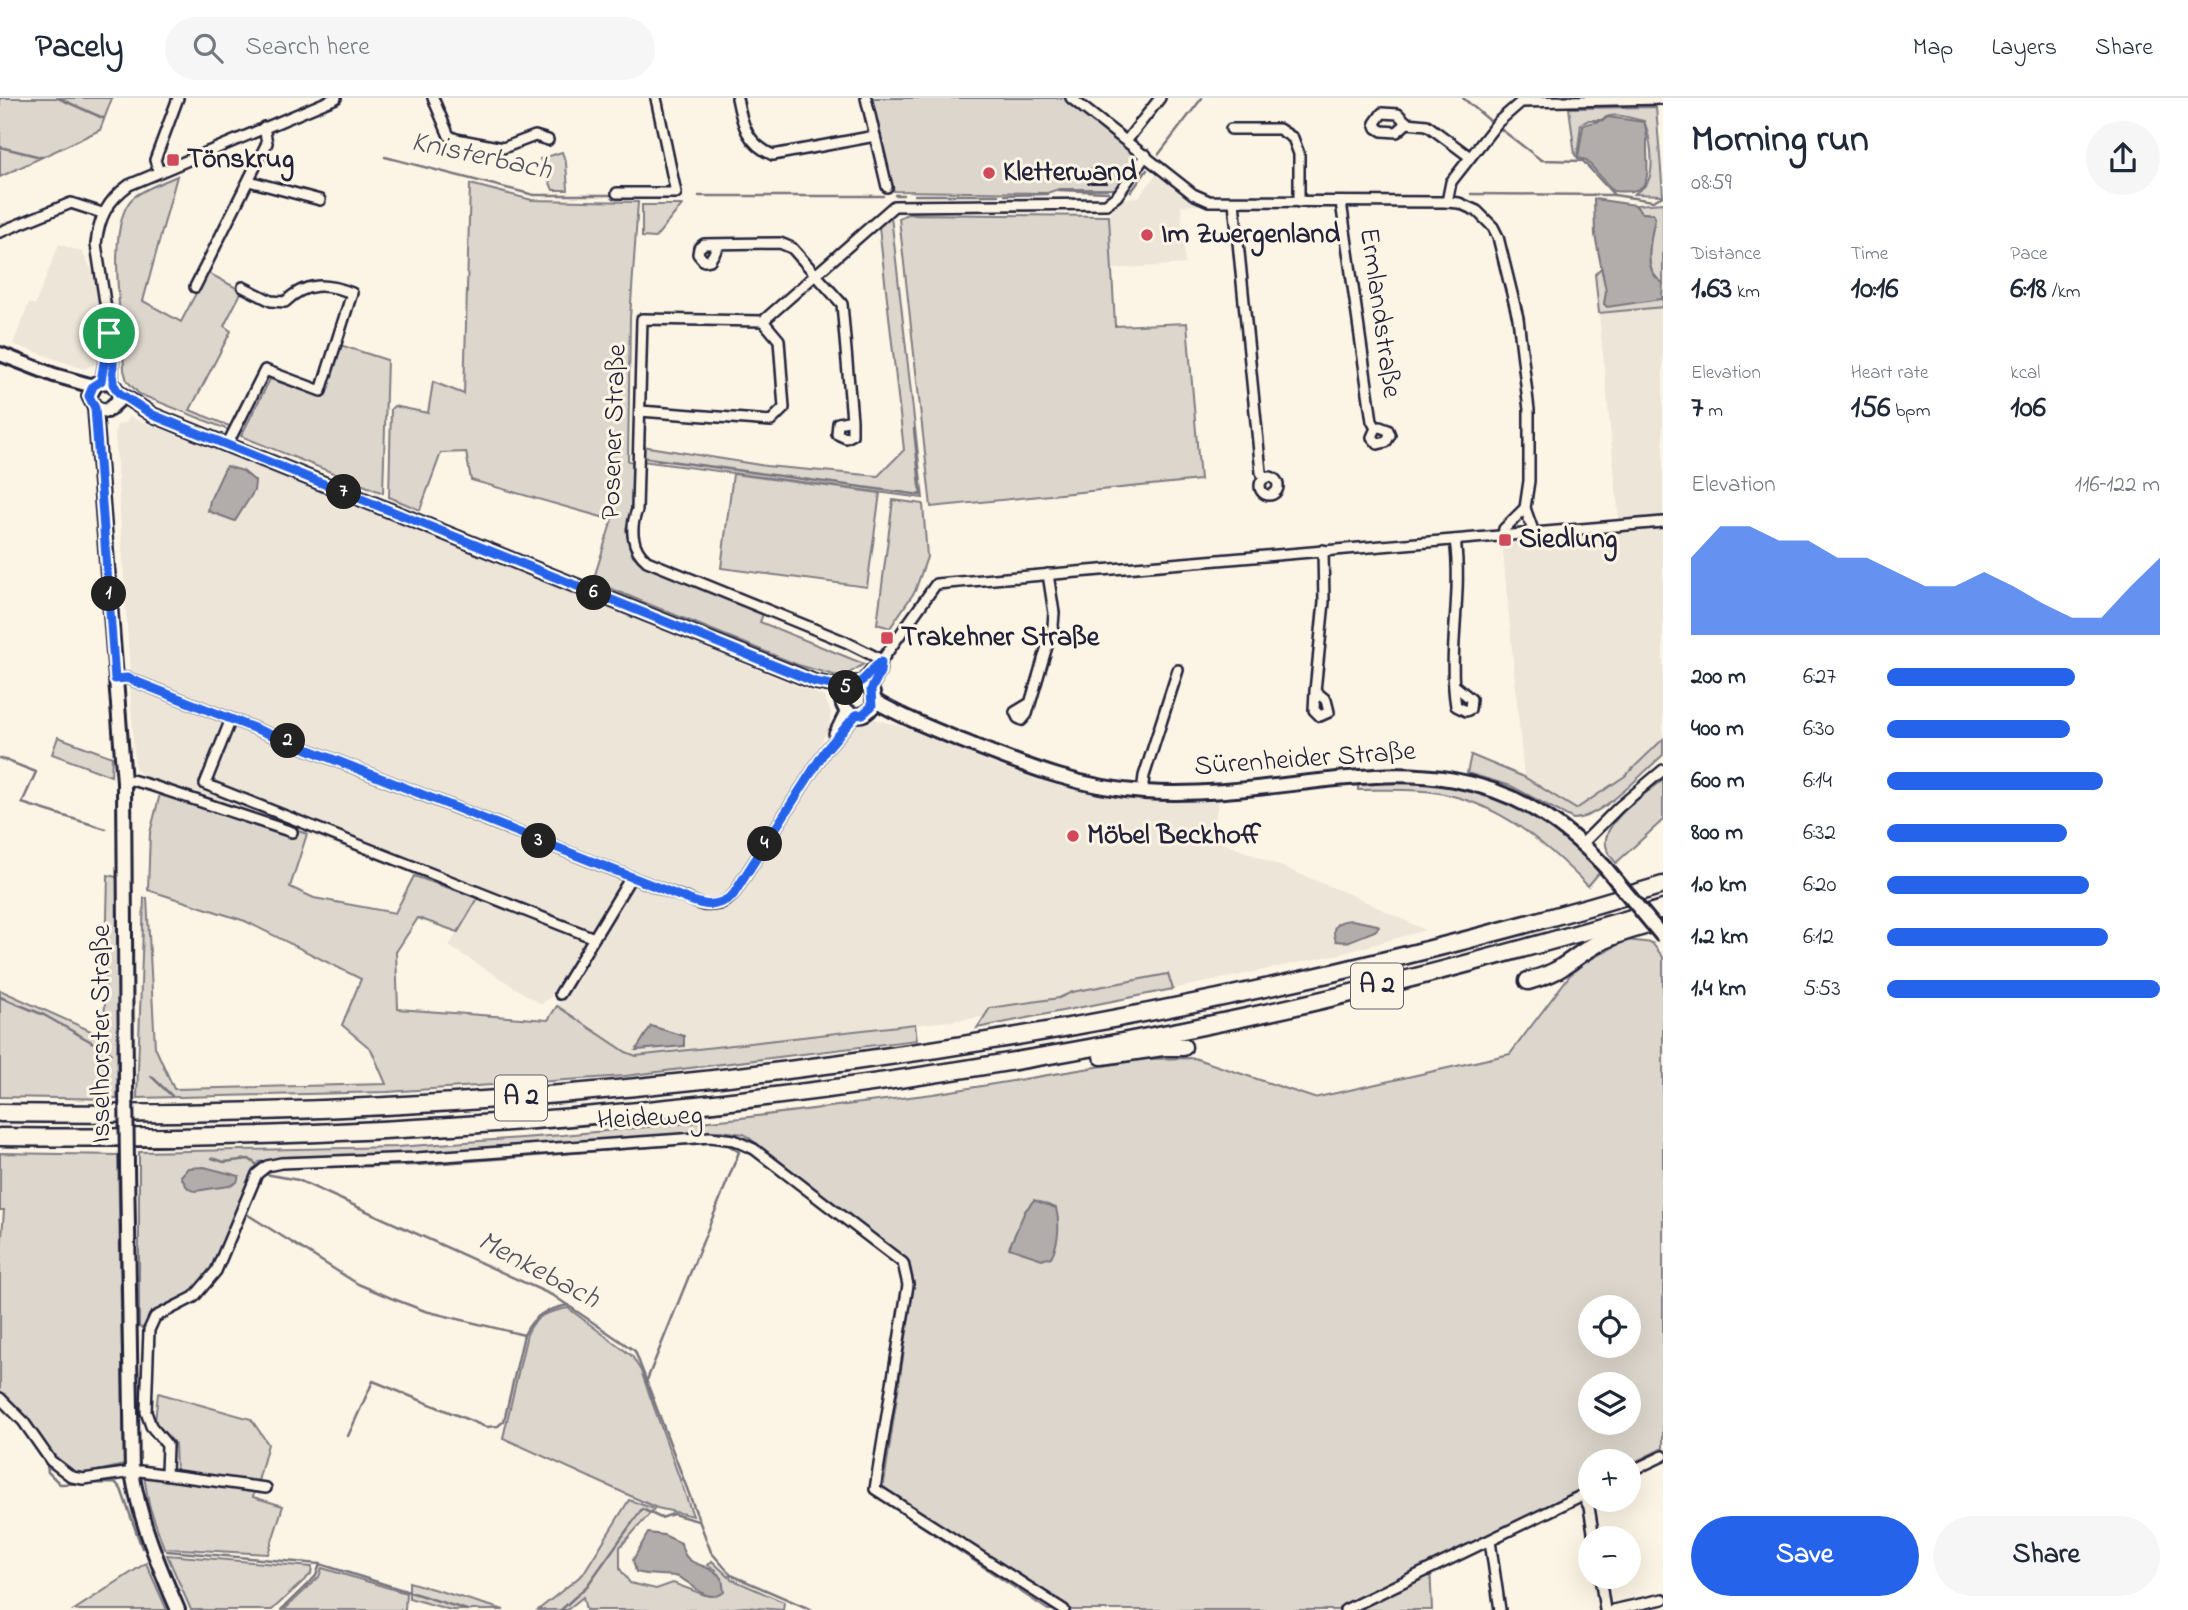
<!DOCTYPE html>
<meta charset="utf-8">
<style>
body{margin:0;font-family:"Indie Flower",sans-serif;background:#f6f6f7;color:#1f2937;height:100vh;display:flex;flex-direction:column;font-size:26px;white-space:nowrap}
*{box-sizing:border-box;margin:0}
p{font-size:23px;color:#747a83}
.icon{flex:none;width:38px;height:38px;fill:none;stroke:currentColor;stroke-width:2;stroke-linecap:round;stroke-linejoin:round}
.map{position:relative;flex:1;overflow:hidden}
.panel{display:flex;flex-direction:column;background:#fff;width:525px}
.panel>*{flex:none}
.tools{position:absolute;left:1578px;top:1197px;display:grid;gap:14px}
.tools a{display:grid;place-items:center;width:63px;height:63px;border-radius:50%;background:#fff;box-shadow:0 7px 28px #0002;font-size:35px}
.pin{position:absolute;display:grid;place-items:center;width:60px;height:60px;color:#fff;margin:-30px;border:4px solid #fff;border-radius:50%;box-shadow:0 2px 7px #0007}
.km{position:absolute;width:35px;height:35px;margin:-18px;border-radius:50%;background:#222;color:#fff;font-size:19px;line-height:35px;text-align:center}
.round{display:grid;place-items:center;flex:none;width:74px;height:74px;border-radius:37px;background:#f6f6f7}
.summary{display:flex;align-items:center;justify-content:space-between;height:119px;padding:0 28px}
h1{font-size:38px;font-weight:700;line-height:52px}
.metrics{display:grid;grid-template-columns:repeat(3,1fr);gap:10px;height:119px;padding:7px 28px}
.metrics div{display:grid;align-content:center}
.metrics b{font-size:30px;font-weight:700}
.metrics small{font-size:19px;font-weight:400}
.metrics p{font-size:19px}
.chart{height:196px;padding:14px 28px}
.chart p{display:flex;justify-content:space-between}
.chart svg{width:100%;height:126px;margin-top:7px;fill:#2563eb;opacity:.7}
.primary-button{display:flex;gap:14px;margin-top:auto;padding:14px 28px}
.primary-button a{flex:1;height:80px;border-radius:42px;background:#2563eb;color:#fff;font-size:28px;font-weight:700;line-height:80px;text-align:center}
.primary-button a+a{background:#f6f6f7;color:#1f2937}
ul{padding:0 28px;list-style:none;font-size:23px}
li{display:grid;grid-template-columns:112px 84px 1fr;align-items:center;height:52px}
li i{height:18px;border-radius:9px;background:#2563eb}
header{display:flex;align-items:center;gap:42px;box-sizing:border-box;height:98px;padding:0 35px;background:#fff;border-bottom:2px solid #e0e1e3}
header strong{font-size:33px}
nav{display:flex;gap:38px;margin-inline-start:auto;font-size:24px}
.search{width:490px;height:63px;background:#f6f6f7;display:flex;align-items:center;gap:18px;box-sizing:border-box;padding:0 24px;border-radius:38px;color:#747a83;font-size:26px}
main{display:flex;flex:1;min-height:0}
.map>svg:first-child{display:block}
.built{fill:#ece5d8}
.green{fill:#dcd6cc;stroke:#7f7c84;stroke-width:2;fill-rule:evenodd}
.water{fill:#b2adab;stroke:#78757e;stroke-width:2}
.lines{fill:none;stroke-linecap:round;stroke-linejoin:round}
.stream{stroke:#78757e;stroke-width:2.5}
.building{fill:#c6c1bb;stroke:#22223b;stroke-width:2}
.street-casing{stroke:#22223b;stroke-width:14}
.secondary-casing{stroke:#22223b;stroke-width:18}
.highway-casing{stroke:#22223b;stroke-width:21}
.street{stroke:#fcf5e5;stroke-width:9}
.secondary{stroke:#fcf5e5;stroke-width:12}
.highway{stroke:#fcf5e5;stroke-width:16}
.secondary-bridge-casing{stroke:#22223b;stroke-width:18;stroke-linecap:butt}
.secondary-bridge{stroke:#fcf5e5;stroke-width:12}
.route-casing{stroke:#fff;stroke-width:14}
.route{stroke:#2563eb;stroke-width:9}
.poi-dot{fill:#d1495b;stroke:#fcf5e5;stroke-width:2.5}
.labels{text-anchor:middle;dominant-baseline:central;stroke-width:6;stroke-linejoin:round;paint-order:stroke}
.shield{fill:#fcf5e5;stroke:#63616e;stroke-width:2}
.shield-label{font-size:26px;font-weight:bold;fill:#22223b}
.poi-label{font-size:28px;font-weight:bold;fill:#22223b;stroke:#fcf5e5;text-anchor:start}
.street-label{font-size:28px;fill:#22223b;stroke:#fcf5e5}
.water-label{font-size:30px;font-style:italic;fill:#545362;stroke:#fcf5e5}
</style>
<header>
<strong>Pacely</strong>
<div class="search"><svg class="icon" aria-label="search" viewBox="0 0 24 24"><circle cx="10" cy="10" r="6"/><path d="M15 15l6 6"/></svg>Search here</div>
<nav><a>Map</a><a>Layers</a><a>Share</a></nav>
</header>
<main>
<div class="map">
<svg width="1663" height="1512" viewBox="0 0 1663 1512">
<rect width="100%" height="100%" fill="#fcf5e5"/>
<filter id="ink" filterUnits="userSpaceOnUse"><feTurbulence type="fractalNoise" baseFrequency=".0143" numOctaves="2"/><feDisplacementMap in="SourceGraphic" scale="14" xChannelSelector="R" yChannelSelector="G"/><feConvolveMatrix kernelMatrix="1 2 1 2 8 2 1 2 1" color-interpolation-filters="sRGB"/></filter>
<g filter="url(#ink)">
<g class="built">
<polygon points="1158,74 1198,105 1198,107 1181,108 1185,166 1113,171 1110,108 1120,101 1139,99"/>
<polygon points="59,146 82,154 95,179 102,227 102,263 84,271 13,246 29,205 35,207"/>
<polygon points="1663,209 1663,418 1619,422 1599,215"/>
<polygon points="130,319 384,418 824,599 831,614 829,631 736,783 721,797 704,800 637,776 130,575 115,336 117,327 126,325"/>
<polygon points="1663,429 1663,641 1625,678 1576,711 1524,679 1502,443"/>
<polygon points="130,589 152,595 623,781 550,900 541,906 449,848 478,800 307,736 144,680 135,670"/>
<polygon points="875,621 919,634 994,666 1062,689 1108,698 1149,702 1219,701 1211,740 1356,799 1425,832 1340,856 1173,891 1168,877 1072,894 1060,900 990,910 984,919 636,958 626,954 557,908 632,785 706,813 716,813 728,808 842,638 860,624"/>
</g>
<g class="green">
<polygon points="0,0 112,0 100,32 0,79"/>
<polygon points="871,0 1064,0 1136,56 1138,62 1118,91 1059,91 1047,95 894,93"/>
<path d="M1656,9L1663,97L1634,96C1638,93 1644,90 1647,85C1656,71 1650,38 1644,23C1629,20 1613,13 1601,22H1589L1581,26L1577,59L1575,57L1569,10Z"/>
<polygon points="562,54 566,65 568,92 553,92 540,61"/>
<path d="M177,78L143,203L181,224L207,174L242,193L224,228L231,233L190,312L232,329L231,333L139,296L127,283L124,272C124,236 103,124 134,99C146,90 164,84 177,78Z"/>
<polygon points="470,86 532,102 638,104 630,220 628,363 634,364 632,410 626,431 632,457 646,468 763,516 760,524 864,566 846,577 834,577 798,567 609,490 602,483 594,480 612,422 471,382 466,354 441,355 420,412 389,399 391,311 394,308 428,315 433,284 464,296"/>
<path d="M1663,105V185C1641,173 1651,140 1655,120L1653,116L1642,115L1635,107Z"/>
<polygon points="642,107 682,107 655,140 642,139"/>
<polygon points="907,116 1109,118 1115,228 1187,225 1200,382 931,409 899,120"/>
<polygon points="891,118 923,400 641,363 642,348 766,368 878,378 904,352 879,129"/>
<polygon points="1601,170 1607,193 1604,206 1607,208 1663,199 1663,209 1599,215 1595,176"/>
<polygon points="340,247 387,262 383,395 241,338 270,281 323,299"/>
<polygon points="733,376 880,395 867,489 721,470"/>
<polygon points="893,402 923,406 927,459 915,493 890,530 877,526"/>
<polygon points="58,639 112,659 111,678 52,656"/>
<path d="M1663,641V657C1641,676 1602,720 1573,721L1511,688L1467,675L1471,657L1524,679L1576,711L1625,678Z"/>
<path d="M1663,682V722L1616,765C1613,761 1608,756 1607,751C1597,726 1646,696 1663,682Z"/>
<path d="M1383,683C1403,684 1423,683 1443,686C1504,695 1558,730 1600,774L1588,788C1545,745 1501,706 1439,695C1413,690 1384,692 1358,692V685Z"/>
<polygon points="162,688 307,736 290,789 314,800 395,815 414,778 478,800 458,834 418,820 396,854 398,911 548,922 557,908 626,954 636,958 915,926 917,942 625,978 387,994 137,1000 144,800 147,800 155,949 174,991 386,986 371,951 342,927 361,881 245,823 148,792 150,735"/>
<polygon points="108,777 120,780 117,1001 0,999 0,892 104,939"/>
<path d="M1627,842L1652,845L1663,859V1350L1629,1367V1363H1591V1386L1430,1466L1432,1512H1048L876,1398L884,1385L914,1186L909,1163L744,1036L721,1033L418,1057L282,1060L259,1064L213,1171L192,1194L152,1214L145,1231L139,1229V1054L397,1049L563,1037L741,1020L933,996L1145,961L1194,960L1314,1000L1510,956L1570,877L1585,864ZM1591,1209H1629V1248H1591ZM1591,1286H1629V1325H1591Z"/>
<polygon points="1168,876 1173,891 977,930 990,910 1059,900 1072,894"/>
<polygon points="0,1055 118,1057 124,1367 84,1376 73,1375 53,1360 27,1321 0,1296 0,1164 4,1112 0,1112"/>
<path d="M568,1210L632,1258L641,1273L693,1418L657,1410L503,1340L527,1236C536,1216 548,1214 568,1210Z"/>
<polygon points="158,1295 251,1321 268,1346 257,1387 176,1373 175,1346 155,1324"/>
<polygon points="153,1376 254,1393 253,1399 283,1408 268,1456 164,1450 149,1407 144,1378"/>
<polygon points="629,1402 654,1411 620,1449 620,1471 630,1485 656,1491 673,1485 705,1497 716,1472 708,1467 712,1463 731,1481 784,1504 783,1512 745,1509 715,1512 586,1512 583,1499 567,1512 538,1512 583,1476"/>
<polygon points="167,1457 312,1469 311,1476 272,1512 191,1512"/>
<polygon points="146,1465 167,1512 74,1512"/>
<polygon points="322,1470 406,1495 405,1512 284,1512 319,1479"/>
<polygon points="409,1484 504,1512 451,1512 409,1500"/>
</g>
<g class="water">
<path d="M1608,19L1644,24C1648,35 1647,42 1647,52C1648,83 1651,97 1613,93L1586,62L1578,60L1583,28C1592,22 1600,26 1608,19Z"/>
<path d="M1594,101L1635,107L1642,115L1653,116L1655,120C1651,140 1641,173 1663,185L1662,201L1607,209L1604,206L1606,193L1595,137Z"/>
<polygon points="226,368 243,373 255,383 254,393 235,423 208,413 210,402"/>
<path d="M1352,822L1377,827L1379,829L1375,833L1347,844L1336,843C1330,828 1337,823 1352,822Z"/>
<polygon points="651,928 684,938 684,948 636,952"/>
<path d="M204,1069L239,1078L237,1084C229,1090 224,1088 214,1090C196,1092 190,1100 181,1078L188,1070Z"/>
<path d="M1034,1102L1056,1110C1060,1126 1059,1145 1051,1159L1042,1161L1009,1150L1025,1113Z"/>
<path d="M648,1435L664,1437L681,1445C685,1472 706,1462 722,1480L724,1494C704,1508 693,1482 675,1478C662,1476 650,1478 636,1474L633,1462Z"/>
</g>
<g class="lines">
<g class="stream">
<polyline points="58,0 103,20"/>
<polyline points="1463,0 1489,22"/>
<polyline points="1502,32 1541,62 1583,63 1614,97 1653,103 1663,98"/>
<polyline points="0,49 41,59"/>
<polyline points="1159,56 1202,0"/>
<polyline points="385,59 534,97 612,97"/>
<polyline points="1059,92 1108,94"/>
<polyline points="1131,94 1147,72"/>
<polyline points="1471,96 1614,97"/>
<polyline points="895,97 903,97"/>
<polyline points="915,97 998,97"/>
<polyline points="1005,97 1047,96"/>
<polyline points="699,98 883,98"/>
<polyline points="647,360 921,397 914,331"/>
<polyline points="0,660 36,674 22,705 106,731"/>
<polyline points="0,899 44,917 111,955"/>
<polyline points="151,978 172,998"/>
<polyline points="212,1060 224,1064 249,1061 256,1066"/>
<polyline points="330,1069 416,1067 715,1044 727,1046 739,1054 647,1282"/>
<polyline points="265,1076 298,1082 554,1198 635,1253 711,1454 731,1477 812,1512"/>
<path d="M245,1115L358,1186L391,1200L425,1213L524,1237C534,1216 546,1212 568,1207"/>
<polyline points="0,1306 8,1314"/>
<polyline points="20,1327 47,1367 48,1374 60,1386 116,1385 121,1391 142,1450"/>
<polyline points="348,1338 373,1283 486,1329 498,1328 504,1323 524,1237"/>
<polyline points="167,1453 320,1466 467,1512"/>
<polyline points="281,1512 316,1478 320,1466"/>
<polyline points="561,1512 587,1488 642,1411 661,1420 673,1416 698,1423"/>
</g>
</g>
<rect class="building" x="1088" y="71" width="18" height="14"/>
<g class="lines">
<defs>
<g id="street">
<polyline points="433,0 449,38 456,41 503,50 535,38 548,42"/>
<path d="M737,0C742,26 747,46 773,57L875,38"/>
<polyline points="866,0 887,89"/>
<polyline points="1071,0 1193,96 1209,103 1447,104 1459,105 1477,113 1493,129 1498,139 1518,220 1529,312 1529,383 1525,410 1504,431 1503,437"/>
<polyline points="1407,25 1397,34 1382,33 1377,30 1375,25 1382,15 1398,16 1407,25 1427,27 1470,59"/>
<polyline points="1231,31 1279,31 1293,40 1299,56 1299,104"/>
<polyline points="1127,42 1160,0"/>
<polyline points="159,74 155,62 178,0"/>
<polyline points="249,83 320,102"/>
<polyline points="617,95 676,95 656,0"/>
<polyline points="1234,104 1261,374 1264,380"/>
<polyline points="1341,104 1372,323 1376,330 1372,339 1378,346 1386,344 1390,337 1388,332 1380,329 1376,330"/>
<polyline points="1447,104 1451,84 1498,24 1521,4 1663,1"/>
<polyline points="0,134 71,105 102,115"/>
<polyline points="720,146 710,162 704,163 698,156 699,150 704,146 780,145 792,150 842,206 852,322 838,325 837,336 846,340 852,337 852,322"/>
<polyline points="195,189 267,45 264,29"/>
<polyline points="101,283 108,240"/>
<path d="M113,286V256L96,146C99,120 107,103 129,87L336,0"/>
<polyline points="640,313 771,323 784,310 779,242 763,223"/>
<path d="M227,347L265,272L321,293L352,195C326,185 305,184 285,204L271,203L243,189"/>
<circle cx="1269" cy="388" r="9"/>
<polyline points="1525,410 1534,435"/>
<path d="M882,562L846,544L647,463C631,450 630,430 637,412L642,221L763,223L894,108L1106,106L1117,98L1146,57"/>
<path d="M115,581L127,580L631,779L703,807C716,808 723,806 733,797L825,653L856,617"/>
<polyline points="859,586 872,570 881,564"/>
<path d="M1455,588L1471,601L1470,611L1466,613L1456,608C1447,553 1463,496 1455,442"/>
<polyline points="871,592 880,574 882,562 936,486 1663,424"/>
<polyline points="1315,593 1326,602 1329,614 1320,618 1314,612 1315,593 1324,504 1323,452"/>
<polyline points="1030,605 1015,614 1018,620 1022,622 1027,616 1053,528 1054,515 1048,476"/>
<polyline points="231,621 205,686 594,840"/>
<polyline points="834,636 846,612"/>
<polyline points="124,684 132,682 153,688 292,734"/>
<polyline points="1142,694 1144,678 1178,572"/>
<polyline points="1582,746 1619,709 1663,672"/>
<polyline points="560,896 631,779"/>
<polyline points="0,1300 23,1323 51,1363 72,1379 83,1381 140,1373 266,1390"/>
<polyline points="1629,1374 1663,1358"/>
<polyline points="166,1375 167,1347 151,1328 146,1314 149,1232 155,1219 194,1199 216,1173 257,1076 267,1068 281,1065 417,1060 710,1039 734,1042 754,1051 903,1165 908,1187 875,1391 1064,1512"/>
<polyline points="1583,1397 1589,1409 1594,1440"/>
<polyline points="1490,1443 1500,1512"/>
<polyline points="1600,1479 1605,1512"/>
<polyline points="1345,1512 1591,1393"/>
<polyline points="1613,1512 1663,1501"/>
</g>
<g id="secondary">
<polyline points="0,256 54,277 93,288"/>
<polyline points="119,295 118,303 107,313 95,310 89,298 97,285 111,284 119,295 153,317 815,584 847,590"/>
<polyline points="95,310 124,684 126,986"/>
<circle cx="858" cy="601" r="16"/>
<path d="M873,602C906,621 940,634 975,648C1031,670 1083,690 1144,694C1320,705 1460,614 1605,769"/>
<path d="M127,1068L132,1374C140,1423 158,1466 178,1512"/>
</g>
<g id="highway">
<path d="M1528,883C1561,874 1563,867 1590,850C1608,838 1630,832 1651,826"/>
<polyline points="1102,958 1163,949 1183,949"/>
<path d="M0,1015C563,1024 1124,949 1663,787"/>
<path d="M0,1039C415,1045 830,1007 1237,921C1380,891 1522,852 1663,811"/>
</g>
</defs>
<use href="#street" class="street-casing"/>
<use href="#secondary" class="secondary-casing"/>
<use href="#highway" class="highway-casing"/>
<use href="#street" class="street"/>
<use href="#secondary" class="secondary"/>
<use href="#highway" class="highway"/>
<defs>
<g id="secondary-bridge">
<polyline points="1605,769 1663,839"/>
<polyline points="126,986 127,1068"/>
</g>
</defs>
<use href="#secondary-bridge" class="secondary-bridge-casing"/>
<use href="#secondary-bridge" class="secondary-bridge"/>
</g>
</g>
<g class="lines" filter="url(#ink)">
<defs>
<path id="route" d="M109,235L113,256V286L119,295L153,317L815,584C830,586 848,593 860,584C868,579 872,570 881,564L880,574L871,592L872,608L863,616L856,617L825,653L733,797C711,816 690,802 667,793L127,580L115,581L95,310L89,298L93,288L101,283Z"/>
</defs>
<use href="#route" class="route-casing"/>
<use href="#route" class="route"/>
</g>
<g class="poi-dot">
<rect x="166" y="55" width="14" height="14" rx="3.5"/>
<circle cx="989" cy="75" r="7"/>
<circle cx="1147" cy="137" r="7"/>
<rect x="1498" y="435" width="14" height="14" rx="3.5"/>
<rect x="880" y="533" width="14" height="14" rx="3.5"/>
<circle cx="1073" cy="738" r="7"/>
</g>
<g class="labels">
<g class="shield">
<rect x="1351" y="865.5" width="52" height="45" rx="5"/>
<rect x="495" y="977.5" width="52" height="45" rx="5"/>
</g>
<g class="shield-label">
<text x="1377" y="888">A 2</text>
<text x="521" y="1000">A 2</text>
</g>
<g class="poi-label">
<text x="187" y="62">Tönskrug</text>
<text x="1003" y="75">Kletterwand</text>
<text x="1161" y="137">Im Zwergenland</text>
<text x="1519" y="442">Siedlung</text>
<text x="901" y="540">Trakehner Straße</text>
<text x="1087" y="738">Möbel Beckhoff</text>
</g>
<g class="street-label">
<text transform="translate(1379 215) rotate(82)">Ermlandstraße</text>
<text transform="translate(615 334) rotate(-88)">Posener Straße</text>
<text transform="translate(1305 662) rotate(-4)">Sürenheider Straße</text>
<text transform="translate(102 936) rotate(-90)">Isselhorster Straße</text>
<text transform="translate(650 1021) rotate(-3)">Heideweg</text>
</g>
<g class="water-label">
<text transform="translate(481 59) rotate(12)">Knisterbach</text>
<text transform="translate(538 1173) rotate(28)">Menkebach</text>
</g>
</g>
</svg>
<div class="tools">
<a><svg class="icon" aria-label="locate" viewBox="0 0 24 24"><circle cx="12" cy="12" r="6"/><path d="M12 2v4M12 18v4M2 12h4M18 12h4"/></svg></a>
<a><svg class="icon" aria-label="layers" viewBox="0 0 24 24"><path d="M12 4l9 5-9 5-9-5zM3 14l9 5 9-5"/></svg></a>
<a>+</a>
<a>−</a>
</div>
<div class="pin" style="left:109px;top:235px;background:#1e9e55"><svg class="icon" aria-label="arrive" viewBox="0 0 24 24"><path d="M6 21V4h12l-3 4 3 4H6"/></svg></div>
<b class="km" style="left:109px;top:496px">1</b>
<b class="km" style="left:288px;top:643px">2</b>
<b class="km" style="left:539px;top:743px">3</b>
<b class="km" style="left:765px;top:746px">4</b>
<b class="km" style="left:846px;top:590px">5</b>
<b class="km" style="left:594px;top:495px">6</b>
<b class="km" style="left:344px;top:394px">7</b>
</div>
<section class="panel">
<div class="summary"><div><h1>Morning run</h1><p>08:59</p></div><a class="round"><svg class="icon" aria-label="share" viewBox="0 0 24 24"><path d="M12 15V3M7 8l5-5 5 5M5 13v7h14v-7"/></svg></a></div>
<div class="metrics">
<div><p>Distance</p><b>1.63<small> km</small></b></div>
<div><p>Time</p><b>10:16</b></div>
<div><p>Pace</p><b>6:18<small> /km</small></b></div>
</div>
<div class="metrics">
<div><p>Elevation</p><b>7<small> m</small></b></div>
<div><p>Heart rate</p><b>156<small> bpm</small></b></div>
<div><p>kcal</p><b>106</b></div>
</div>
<div class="chart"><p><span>Elevation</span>116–122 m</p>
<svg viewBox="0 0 160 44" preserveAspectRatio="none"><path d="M0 44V17L10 6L20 6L30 11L40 11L50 17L60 17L70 22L80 27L90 27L100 22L110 27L120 33L130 38L140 38L150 27L160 17V44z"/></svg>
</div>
<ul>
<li><b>200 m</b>6:27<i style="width:69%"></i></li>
<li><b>400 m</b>6:30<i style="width:67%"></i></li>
<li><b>600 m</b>6:14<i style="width:79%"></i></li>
<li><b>800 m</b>6:32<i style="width:66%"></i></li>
<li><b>1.0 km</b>6:20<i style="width:74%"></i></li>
<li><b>1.2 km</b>6:12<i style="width:81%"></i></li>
<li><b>1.4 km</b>5:53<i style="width:100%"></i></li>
</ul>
<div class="primary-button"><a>Save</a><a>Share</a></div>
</section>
</main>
